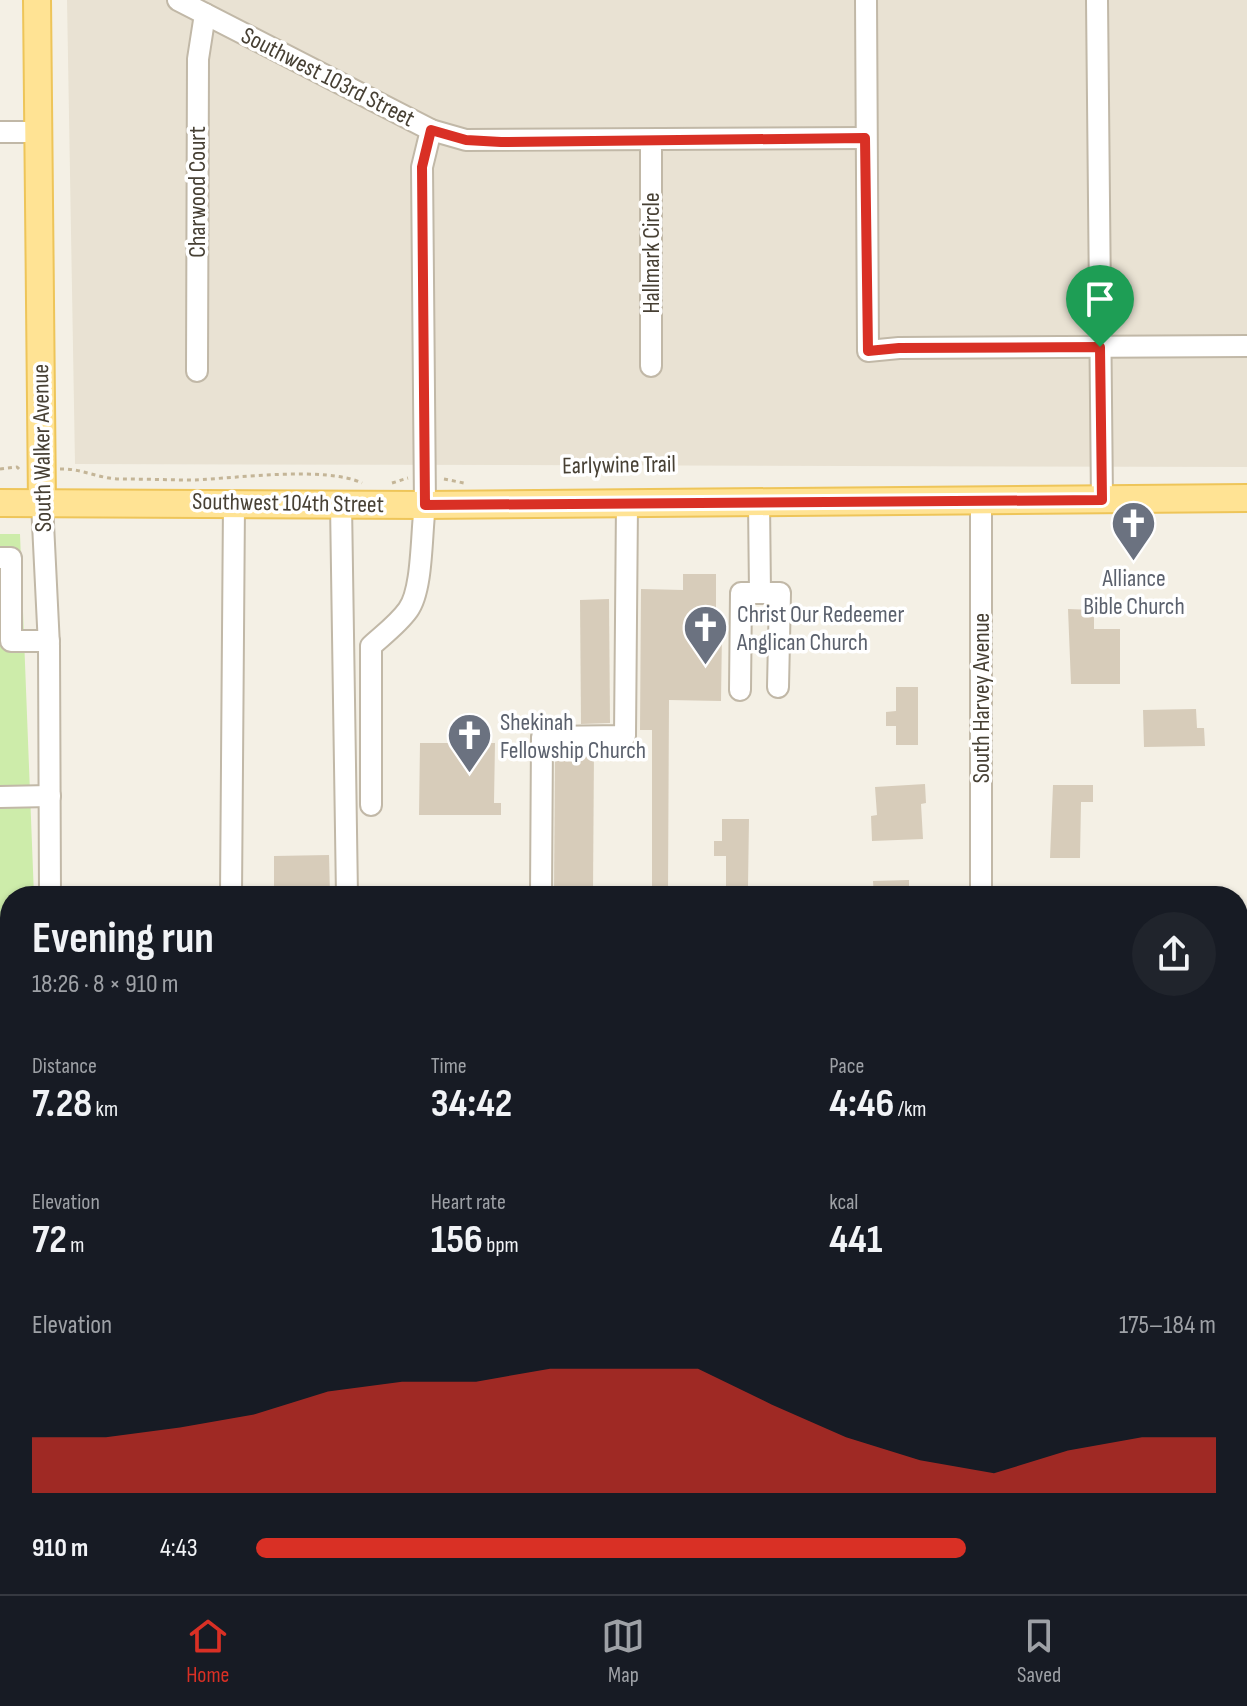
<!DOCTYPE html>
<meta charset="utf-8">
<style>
body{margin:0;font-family:"Sofia Sans Condensed",sans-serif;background:#20242c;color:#f1f3f6;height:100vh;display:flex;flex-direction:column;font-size:30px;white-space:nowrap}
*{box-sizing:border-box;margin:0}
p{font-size:26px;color:#9ea1a6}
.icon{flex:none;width:44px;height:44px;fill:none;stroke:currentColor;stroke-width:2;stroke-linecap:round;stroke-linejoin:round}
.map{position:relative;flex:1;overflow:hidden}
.details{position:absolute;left:0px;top:886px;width:1248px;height:708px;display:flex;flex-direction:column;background:#171b24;border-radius:32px 32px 0 0;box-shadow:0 2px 6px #0004}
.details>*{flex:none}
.pin{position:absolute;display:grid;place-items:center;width:68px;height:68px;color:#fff;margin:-82px -34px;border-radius:50% 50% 50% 0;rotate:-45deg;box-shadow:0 0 8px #0007}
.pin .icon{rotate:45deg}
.round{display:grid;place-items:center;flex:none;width:84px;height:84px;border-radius:42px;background:#20242c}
.summary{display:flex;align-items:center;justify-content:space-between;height:136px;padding:0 32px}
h1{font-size:44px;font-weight:700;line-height:60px}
.metrics{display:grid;grid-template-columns:repeat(3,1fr);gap:12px;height:136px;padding:8px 32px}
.metrics div{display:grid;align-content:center}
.metrics b{font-size:40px;font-weight:700}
.metrics small{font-size:22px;font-weight:400}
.metrics p{font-size:22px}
.chart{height:224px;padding:16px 32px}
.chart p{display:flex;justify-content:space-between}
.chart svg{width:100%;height:144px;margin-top:8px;fill:#d93025;opacity:.7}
ul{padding:0 32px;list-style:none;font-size:26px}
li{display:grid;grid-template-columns:128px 96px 1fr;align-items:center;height:60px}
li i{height:20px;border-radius:10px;background:#d93025}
.menu{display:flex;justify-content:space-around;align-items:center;height:112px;border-top:2px solid #363941;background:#171b24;font-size:22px;color:#9ea1a6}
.menu a{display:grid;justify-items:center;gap:4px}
.menu .selected{color:#d93025}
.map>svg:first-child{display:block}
.residential{fill:#e9e2d3}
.green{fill:#cdecaa}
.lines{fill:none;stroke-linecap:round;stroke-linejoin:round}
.stream{stroke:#9ccff7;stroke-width:5}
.building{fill:#d7ccba}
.minor-casing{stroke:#c1b8a7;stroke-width:24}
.major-casing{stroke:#eec559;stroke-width:30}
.path{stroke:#c4b597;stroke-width:3;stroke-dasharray:4 4;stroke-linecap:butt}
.minor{stroke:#fff;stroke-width:20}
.major{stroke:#ffe394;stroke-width:26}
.route-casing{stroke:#fff;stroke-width:16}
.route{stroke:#d93025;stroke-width:10}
.labels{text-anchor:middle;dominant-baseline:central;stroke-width:7;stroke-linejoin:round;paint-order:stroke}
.street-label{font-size:24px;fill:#474034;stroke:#fff}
.worship-label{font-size:24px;fill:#5b616d;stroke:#fff;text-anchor:start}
</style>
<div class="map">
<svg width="1247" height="1594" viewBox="0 0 1247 1594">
<rect width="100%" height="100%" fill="#f4f0e5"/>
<polygon class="residential" points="67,0 1247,0 1247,467 75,464"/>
<polygon class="green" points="0,534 20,534 34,896 10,896 10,1584 39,1584 39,1594 0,1594"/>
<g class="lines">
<polyline class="stream" points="1107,1594 1107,1584"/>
</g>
<g class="building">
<polygon points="683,574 716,574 716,631 722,631 721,701 669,700 668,893 652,893 652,730 640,730 641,589 683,590"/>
<polygon points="609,599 610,723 581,724 580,600"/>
<polygon points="1068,609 1094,610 1094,629 1120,629 1120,684 1071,684"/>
<polygon points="896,687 918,687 918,745 896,745 896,726 886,726 886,712 896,711"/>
<polygon points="1196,709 1197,728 1204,728 1205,746 1144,747 1143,710"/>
<polygon points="420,743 495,743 494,803 501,803 501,815 419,815"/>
<polygon points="594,749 593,893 554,893 555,751"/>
<polygon points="925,784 926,803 921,804 923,839 872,841 871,816 877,815 875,787"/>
<polygon points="1053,785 1093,785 1093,802 1081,802 1080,858 1050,858"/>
<polygon points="722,819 749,819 748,886 726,886 726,856 714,856 714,841 722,841"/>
<polygon points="329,855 330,896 274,896 274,856"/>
<polygon points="909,880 909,896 874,896 873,881"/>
</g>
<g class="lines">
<defs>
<g id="minor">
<polyline points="178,0 431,130 466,140 865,138"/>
<polyline points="866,0 868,351 899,348 1247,346"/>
<polyline points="1097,0 1102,500"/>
<polyline points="0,132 38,132"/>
<polyline points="651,140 651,366"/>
<polyline points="197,371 198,59 205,14"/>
<polyline points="759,502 760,593 780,593 778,687"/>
<polyline points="42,503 49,646 50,896"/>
<polyline points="341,504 347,896"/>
<polyline points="0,558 11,558 11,641 49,641"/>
<polyline points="740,690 741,593 760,593"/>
<polyline points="0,797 50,796"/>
<path d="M371,805V646C383,635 398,624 408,610C423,590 421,533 425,505L422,167L431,130"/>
<polyline points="231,896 234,503"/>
<polyline points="541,896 542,737 625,736 627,503"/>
<polyline points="981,896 981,500"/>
<polyline points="0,1467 10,1460"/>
<polyline points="981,1584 981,1594"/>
<polyline points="54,1594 54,1584"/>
</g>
<g id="major">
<polyline points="37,0 42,503"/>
<polyline points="0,503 425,505 1247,498"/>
</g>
</defs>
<use href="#minor" class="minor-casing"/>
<use href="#major" class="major-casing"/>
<g class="path">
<polyline points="0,469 17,467 21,471"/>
<path d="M60,469C81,468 99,479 121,479C145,479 170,480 195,480C236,478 327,466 362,483"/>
<polyline points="444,479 464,483"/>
<polyline points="392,483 408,478"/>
</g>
<use href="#minor" class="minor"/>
<use href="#major" class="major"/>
</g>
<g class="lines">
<defs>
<polygon id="route" points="431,130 466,140 501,142 865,138 868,351 899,348 1100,347 1102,500 425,505 422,167"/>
</defs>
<use href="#route" class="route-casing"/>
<use href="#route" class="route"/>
</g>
<defs>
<symbol id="church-pin" viewBox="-11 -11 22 30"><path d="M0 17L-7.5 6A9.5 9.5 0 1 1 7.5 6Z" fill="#6b7280" stroke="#fff"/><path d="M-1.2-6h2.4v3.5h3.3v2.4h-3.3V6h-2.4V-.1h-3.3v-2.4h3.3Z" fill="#fff"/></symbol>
</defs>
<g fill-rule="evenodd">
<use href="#church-pin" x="1108" y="498" width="51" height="69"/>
<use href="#church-pin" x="680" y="602" width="51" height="69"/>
<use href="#church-pin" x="444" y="710" width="51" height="69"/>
</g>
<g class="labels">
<g class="street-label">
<text transform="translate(328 77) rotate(27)">Southwest 103rd Street</text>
<text transform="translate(197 192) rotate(-90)">Charwood Court</text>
<text transform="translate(651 253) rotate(-90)">Hallmark Circle</text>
<text transform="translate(42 448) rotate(-91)">South Walker Avenue</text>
<text transform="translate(619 465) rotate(-1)">Earlywine Trail</text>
<text transform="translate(288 503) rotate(1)">Southwest 104th Street</text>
<text transform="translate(981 698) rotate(-90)">South Harvey Avenue</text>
</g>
<g class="worship-label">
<text x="1134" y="578" text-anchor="middle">Alliance<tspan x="1134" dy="28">Bible Church</tspan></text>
<text x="737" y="614">Christ Our Redeemer<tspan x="737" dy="28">Anglican Church</tspan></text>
<text x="500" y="722">Shekinah<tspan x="500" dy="28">Fellowship Church</tspan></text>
</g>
</g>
</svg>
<div class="pin" style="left:1100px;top:347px;background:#1e9e55"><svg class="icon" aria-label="arrive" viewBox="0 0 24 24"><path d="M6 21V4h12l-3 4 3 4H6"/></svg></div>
<section class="details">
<div class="summary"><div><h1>Evening run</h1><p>18:26 · 8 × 910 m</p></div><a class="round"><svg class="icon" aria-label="share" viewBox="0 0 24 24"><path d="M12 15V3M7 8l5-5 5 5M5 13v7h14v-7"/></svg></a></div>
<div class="metrics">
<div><p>Distance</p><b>7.28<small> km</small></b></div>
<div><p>Time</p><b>34:42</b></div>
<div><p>Pace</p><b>4:46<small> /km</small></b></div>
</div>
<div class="metrics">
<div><p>Elevation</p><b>72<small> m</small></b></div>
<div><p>Heart rate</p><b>156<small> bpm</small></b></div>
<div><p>kcal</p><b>441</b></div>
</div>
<div class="chart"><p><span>Elevation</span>175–184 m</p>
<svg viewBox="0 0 160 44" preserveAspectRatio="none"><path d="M0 44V27L10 27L20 24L30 20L40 13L50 10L60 10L70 6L80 6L90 6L100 17L110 27L120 34L130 38L140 31L150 27L160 27V44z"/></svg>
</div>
<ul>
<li><b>910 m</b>4:43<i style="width:74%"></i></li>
</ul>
</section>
</div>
<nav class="menu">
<a class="selected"><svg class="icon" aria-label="home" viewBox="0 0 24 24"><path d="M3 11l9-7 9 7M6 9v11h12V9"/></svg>Home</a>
<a><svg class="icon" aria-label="map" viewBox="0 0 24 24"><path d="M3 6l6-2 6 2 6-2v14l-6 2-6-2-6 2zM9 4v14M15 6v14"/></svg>Map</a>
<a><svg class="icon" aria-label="saved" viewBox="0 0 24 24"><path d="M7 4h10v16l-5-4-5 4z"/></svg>Saved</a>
</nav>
